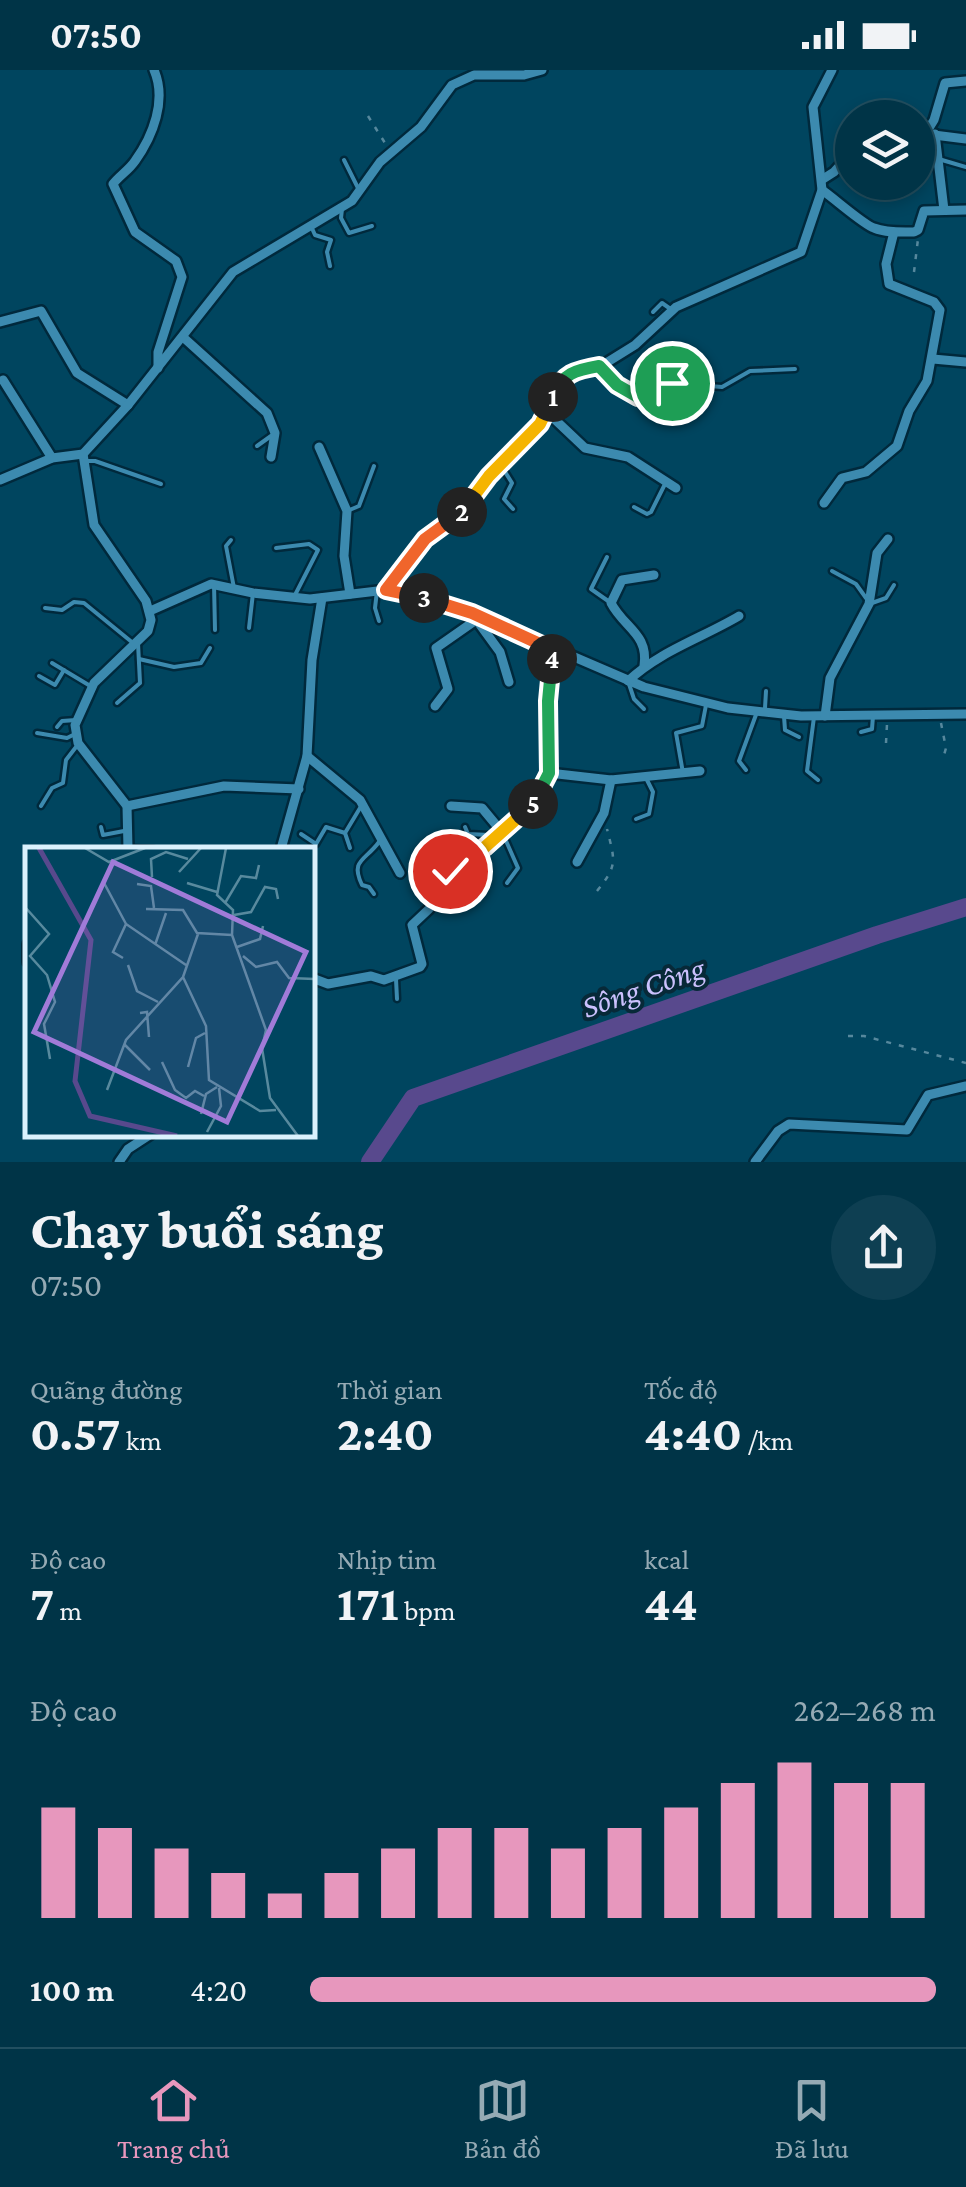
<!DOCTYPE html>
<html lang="vi">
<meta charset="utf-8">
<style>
body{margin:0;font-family:"Crimson Pro",serif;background:#0e3f52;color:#f1f3f6;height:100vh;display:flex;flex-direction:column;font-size:38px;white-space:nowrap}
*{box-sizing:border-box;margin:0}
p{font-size:32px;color:#95aab4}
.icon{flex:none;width:55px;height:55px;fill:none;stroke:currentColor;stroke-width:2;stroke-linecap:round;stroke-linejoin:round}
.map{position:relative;height:1092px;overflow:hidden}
.drawer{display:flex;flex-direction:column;background:#003447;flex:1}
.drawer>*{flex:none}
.controls{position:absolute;left:835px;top:30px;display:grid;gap:20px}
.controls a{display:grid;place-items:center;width:100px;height:100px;border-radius:50%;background:#003447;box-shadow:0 5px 15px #0003,0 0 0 2px #224f60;font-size:50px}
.pin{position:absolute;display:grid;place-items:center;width:85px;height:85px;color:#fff;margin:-42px;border:5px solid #fff;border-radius:50%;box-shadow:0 2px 10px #0007}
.km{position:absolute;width:50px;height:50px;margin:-25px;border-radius:50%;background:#222;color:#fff;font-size:28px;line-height:50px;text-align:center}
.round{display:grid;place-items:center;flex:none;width:105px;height:105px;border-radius:52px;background:#0e3f52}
.summary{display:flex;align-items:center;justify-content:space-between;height:170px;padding:0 30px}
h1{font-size:55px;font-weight:700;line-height:75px}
.figures{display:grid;grid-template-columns:repeat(3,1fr);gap:15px;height:170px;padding:10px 30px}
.figures div{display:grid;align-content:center}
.figures b{font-size:50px;font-weight:700}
.figures small{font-size:28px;font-weight:400}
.figures p{font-size:28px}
.chart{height:280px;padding:20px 30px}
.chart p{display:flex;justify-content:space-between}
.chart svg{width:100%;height:180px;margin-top:10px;stroke:#e797bd;stroke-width:6}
ul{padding:0 30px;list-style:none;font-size:32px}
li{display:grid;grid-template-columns:160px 120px 1fr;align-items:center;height:75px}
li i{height:25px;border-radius:12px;background:#e797bd}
.status{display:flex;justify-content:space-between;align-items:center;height:70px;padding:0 50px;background:#003447;direction:ltr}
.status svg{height:28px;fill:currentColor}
.tabs{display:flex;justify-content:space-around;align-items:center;height:140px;border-top:2px solid #224f60;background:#003447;font-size:28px;color:#95aab4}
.tabs a{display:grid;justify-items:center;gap:5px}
.tabs .selected{color:#e797bd}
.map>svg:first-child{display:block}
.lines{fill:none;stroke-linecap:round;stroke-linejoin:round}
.river{stroke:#58498d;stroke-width:18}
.service-casing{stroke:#00293c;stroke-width:9}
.minor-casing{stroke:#00293c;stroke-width:14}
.path{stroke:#56889d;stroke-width:2.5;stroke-dasharray:5 8;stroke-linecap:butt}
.service{stroke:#3c8aaf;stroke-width:4}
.minor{stroke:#3c8aaf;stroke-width:9}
.split-1-casing{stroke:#fff;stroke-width:20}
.split-2-casing{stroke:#fff;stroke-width:20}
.split-3-casing{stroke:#fff;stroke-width:20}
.split-4-casing{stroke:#fff;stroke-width:20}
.split-5-casing{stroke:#fff;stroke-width:20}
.split-6-casing{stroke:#fff;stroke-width:20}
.split-1{stroke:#22a559;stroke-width:12}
.split-2{stroke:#f5b400;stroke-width:12}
.split-3{stroke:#f0652b;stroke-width:12}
.split-4{stroke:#f0652b;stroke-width:12}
.split-5{stroke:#22a559;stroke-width:12}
.split-6{stroke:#f5b400;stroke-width:12}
.labels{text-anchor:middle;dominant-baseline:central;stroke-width:8;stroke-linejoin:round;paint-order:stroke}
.water-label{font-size:32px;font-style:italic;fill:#cbc1fd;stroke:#072938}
.inset-river{fill:none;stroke:#58498d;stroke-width:5}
.inset-road{fill:none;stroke:#588a9e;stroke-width:2.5}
.view{fill:#a17bd8;fill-opacity:0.15;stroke:#a17bd8;stroke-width:5}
.inset-edge{fill:none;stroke:#dbf1fd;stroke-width:5}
</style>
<div class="status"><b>07:50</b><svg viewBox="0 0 49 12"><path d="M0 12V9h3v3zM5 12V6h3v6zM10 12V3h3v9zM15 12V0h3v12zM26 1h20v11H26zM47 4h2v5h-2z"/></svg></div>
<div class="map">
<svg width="966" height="1092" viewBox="0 0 966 1092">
<rect width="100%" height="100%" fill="#00455f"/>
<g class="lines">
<polyline class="river" points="370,1092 413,1028 877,865 966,837"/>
<defs>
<g id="service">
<polyline points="344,90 358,118"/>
<polyline points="942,90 966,97"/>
<polyline points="342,139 341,148 349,163 372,156"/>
<polyline points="311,156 315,165 331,170 327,182 330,196"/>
<polyline points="653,242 662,233 672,240"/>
<polyline points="599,296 617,315 631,325 642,327 672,313 722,317 750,301 795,299"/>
<polyline points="257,376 271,366"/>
<polyline points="85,391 95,391 161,414"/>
<polyline points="502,397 512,413 504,429 513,439"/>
<polyline points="634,437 647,444 651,442 666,412"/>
<polyline points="347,441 359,436 374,396"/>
<polyline points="231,470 226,476 234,518"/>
<polyline points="276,478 309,474 318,480 294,527"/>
<polyline points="607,487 591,519 611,533"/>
<polyline points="832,501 856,514 866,528"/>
<polyline points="214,514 215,560"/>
<polyline points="377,521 375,538 379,551"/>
<polyline points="872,533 886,528 894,515"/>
<polyline points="45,538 62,540 74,532 84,533 133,573"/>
<polyline points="249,558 253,523"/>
<polyline points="139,589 174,597 201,593 210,578"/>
<polyline points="52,593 92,617"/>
<polyline points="39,606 55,615 64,600"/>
<polyline points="629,614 634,629 644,639"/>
<polyline points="117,633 140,613 138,573"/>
<polyline points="765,638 766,621"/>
<polyline points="784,646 785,660 799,667"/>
<polyline points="814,647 807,701 818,710"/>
<polyline points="57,657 62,651 76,650"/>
<polyline points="861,662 872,659 873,646"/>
<polyline points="37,663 67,668 75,664"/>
<polyline points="746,700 739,691 757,642"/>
<polyline points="683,703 676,663 702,656 706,635"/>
<polyline points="41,736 52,718 63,713 66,690 76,677"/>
<polyline points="636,749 649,744 653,722 647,710"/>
<polyline points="101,757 103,765 124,761"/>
<polyline points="465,757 468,764 489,765"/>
<polyline points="345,763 360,738"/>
<polyline points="301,764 316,774 326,757 345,763 350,778"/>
<polyline points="503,764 518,798 507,813"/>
<polyline points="130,778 154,779"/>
<path d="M374,824L369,817L362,815C350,790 365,791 379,772"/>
<polyline points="396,909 397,929"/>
</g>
<g id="minor">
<path d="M154,0C167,30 153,66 135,91C129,100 119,106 113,114L135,162L176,191L182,207L158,282V298"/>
<polyline points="918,63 966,69"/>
<polyline points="926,63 934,50 945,13 966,11"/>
<polyline points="935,64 944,140"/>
<polyline points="823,109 834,102 852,82"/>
<path d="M822,120C835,129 864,155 874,158C886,163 901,162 914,162L918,160L924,141L966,140"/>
<polyline points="0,252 41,241 77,303 128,335"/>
<polyline points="184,268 267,343 275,363 271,387"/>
<polyline points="933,289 966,292"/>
<polyline points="3,310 52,388"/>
<polyline points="548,343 585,378 628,387 676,418"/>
<polyline points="319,377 347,441 344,486 350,524"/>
<polyline points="83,384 94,455 146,531 151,550 148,561 94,613 75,655 78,673 127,736 128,779"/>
<polyline points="0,410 52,388 83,384 128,335 233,202 352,131 380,92 421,57 452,15 474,5 524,5 542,0"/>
<polyline points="824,433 842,408 866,402 897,376 909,341 927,311 940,240 934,232 889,214 886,194 894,162"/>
<polyline points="386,520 425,469 460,445 489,405 533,363 548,343 563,307 606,293 635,275 676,237 801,182 822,120 813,37 832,0"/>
<polyline points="150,541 211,514 253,523 310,529 386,520 439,531 472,543 644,617 728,638 801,646 966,644"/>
<polyline points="473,545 500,582 509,612"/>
<path d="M644,596C649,564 624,558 611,533L622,510L654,505"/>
<path d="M628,611C660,581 702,568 739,546"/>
<polyline points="435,636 448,619 436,578 476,550"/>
<polyline points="825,646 830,608 869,534 877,483 888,469"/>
<polyline points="307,686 360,730 400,803"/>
<polyline points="549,703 611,710 700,701"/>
<polyline points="127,736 224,716 299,719"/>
<polyline points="451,736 482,738 502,762"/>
<polyline points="281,779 307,686 312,590 322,528"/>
<polyline points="577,792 604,743 611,710"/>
<polyline points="450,801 528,740 549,703 547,631 553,580"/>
<polyline points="28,874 28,892"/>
<polyline points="312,908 328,914 371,906 384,910 420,897 422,894 412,855 429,839"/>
<polyline points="119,1092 128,1079 151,1064"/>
<polyline points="755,1092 778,1061 789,1054 907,1060 928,1025 966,1016"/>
</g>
</defs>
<use href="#service" class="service-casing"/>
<use href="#minor" class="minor-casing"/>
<g class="path">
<polyline points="368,46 385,73"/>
<polyline points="914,202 918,169"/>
<polyline points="941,653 946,678 944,685"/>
<polyline points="886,673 887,654"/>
<path d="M597,821C618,795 615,791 607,759"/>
<polyline points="848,966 864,966 966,993"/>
</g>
<use href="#service" class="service"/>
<use href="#minor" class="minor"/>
</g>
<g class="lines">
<defs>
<path id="split-1" d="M553,327C562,303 576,300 599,296L617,315L638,327L672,313"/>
<polyline id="split-2" points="462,442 489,406 540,354 553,327"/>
<polyline id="split-3" points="424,528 386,520 425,469 462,442"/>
<polyline id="split-4" points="424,528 472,543 553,580 552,589"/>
<polyline id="split-5" points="533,734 549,703 548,631 552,589"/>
<polyline id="split-6" points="450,801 485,777 533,734"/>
</defs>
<use href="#split-1" class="split-1-casing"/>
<use href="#split-2" class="split-2-casing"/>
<use href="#split-3" class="split-3-casing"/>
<use href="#split-4" class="split-4-casing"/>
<use href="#split-5" class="split-5-casing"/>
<use href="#split-6" class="split-6-casing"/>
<use href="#split-1" class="split-1"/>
<use href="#split-2" class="split-2"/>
<use href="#split-3" class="split-3"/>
<use href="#split-4" class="split-4"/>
<use href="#split-5" class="split-5"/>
<use href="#split-6" class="split-6"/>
</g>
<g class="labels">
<g class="water-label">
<text transform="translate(643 917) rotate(-19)">Sông Công</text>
</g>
</g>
<g transform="translate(25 777)">
<rect width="290" height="290" fill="#00455f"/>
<path class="inset-river" d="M14,1L66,93L50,234L65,269L152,289"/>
<path class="inset-road" d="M60,1L84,15L120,1M201,1L192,48L208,63L207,88L241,183L237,201L245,251L273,289M154,25L176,1M127,30L126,12L141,5L163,12M78,34L101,77L161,118M162,36L192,45M112,37L126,39L129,61M200,56L216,29L231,31L234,18M0,60L24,87L5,109L22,128L30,155L19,177L25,212M121,62L158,63L172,86L207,88M209,68L226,65L240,40L251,42L253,52M130,98L141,66M212,100L235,92L238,79M218,109L231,120L252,115L264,131L290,132M98,111L88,105L101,77M103,118L112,144L133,155M158,130L181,179L184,233L235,264L251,263M115,166L122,165L124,190M99,197L125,223M137,215L150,243L161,251L170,244L179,249M163,220L171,191L180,186M82,243L101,193L158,130L173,87M176,267L181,247L192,240M182,285L196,259L194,241"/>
<path class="view" d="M88,15L281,105L202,275L9,185Z"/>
<rect width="290" height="290" class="inset-edge"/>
</g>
</svg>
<div class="controls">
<a><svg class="icon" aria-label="layers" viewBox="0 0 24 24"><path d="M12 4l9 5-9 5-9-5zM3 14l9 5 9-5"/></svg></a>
</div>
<div class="pin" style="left:672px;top:313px;background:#1e9e55"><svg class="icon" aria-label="arrive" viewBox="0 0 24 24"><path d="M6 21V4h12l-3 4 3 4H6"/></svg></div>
<div class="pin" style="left:450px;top:801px;background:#d93025"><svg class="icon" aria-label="check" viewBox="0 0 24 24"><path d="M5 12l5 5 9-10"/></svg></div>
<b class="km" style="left:553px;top:327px">1</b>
<b class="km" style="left:462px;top:442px">2</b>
<b class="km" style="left:424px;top:528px">3</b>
<b class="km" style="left:552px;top:589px">4</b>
<b class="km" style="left:533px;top:734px">5</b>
</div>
<section class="drawer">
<div class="summary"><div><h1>Chạy buổi sáng</h1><p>07:50</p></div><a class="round"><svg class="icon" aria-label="share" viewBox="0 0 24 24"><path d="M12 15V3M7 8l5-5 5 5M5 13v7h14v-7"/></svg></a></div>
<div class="figures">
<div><p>Quãng đường</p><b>0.57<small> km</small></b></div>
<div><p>Thời gian</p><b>2:40</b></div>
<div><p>Tốc độ</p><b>4:40<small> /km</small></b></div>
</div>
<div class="figures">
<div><p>Độ cao</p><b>7<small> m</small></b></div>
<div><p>Nhịp tim</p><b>171<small> bpm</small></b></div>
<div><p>kcal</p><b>44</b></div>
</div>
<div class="chart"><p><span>Độ cao</span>262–268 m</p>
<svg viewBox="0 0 160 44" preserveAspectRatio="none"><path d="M5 44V17M15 44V22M25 44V27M35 44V33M45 44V38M55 44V33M65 44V27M75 44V22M85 44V22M95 44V27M105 44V22M115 44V17M125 44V11M135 44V6M145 44V11M155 44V11"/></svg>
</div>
<ul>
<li><b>100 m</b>4:20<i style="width:100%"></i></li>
</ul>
</section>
<nav class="tabs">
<a class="selected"><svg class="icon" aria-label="home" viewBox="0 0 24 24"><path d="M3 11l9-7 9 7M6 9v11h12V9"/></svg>Trang chủ</a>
<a><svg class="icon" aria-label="map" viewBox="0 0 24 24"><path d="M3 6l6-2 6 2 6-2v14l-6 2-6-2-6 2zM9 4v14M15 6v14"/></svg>Bản đồ</a>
<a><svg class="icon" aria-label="saved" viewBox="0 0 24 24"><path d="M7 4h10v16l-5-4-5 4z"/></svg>Đã lưu</a>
</nav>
